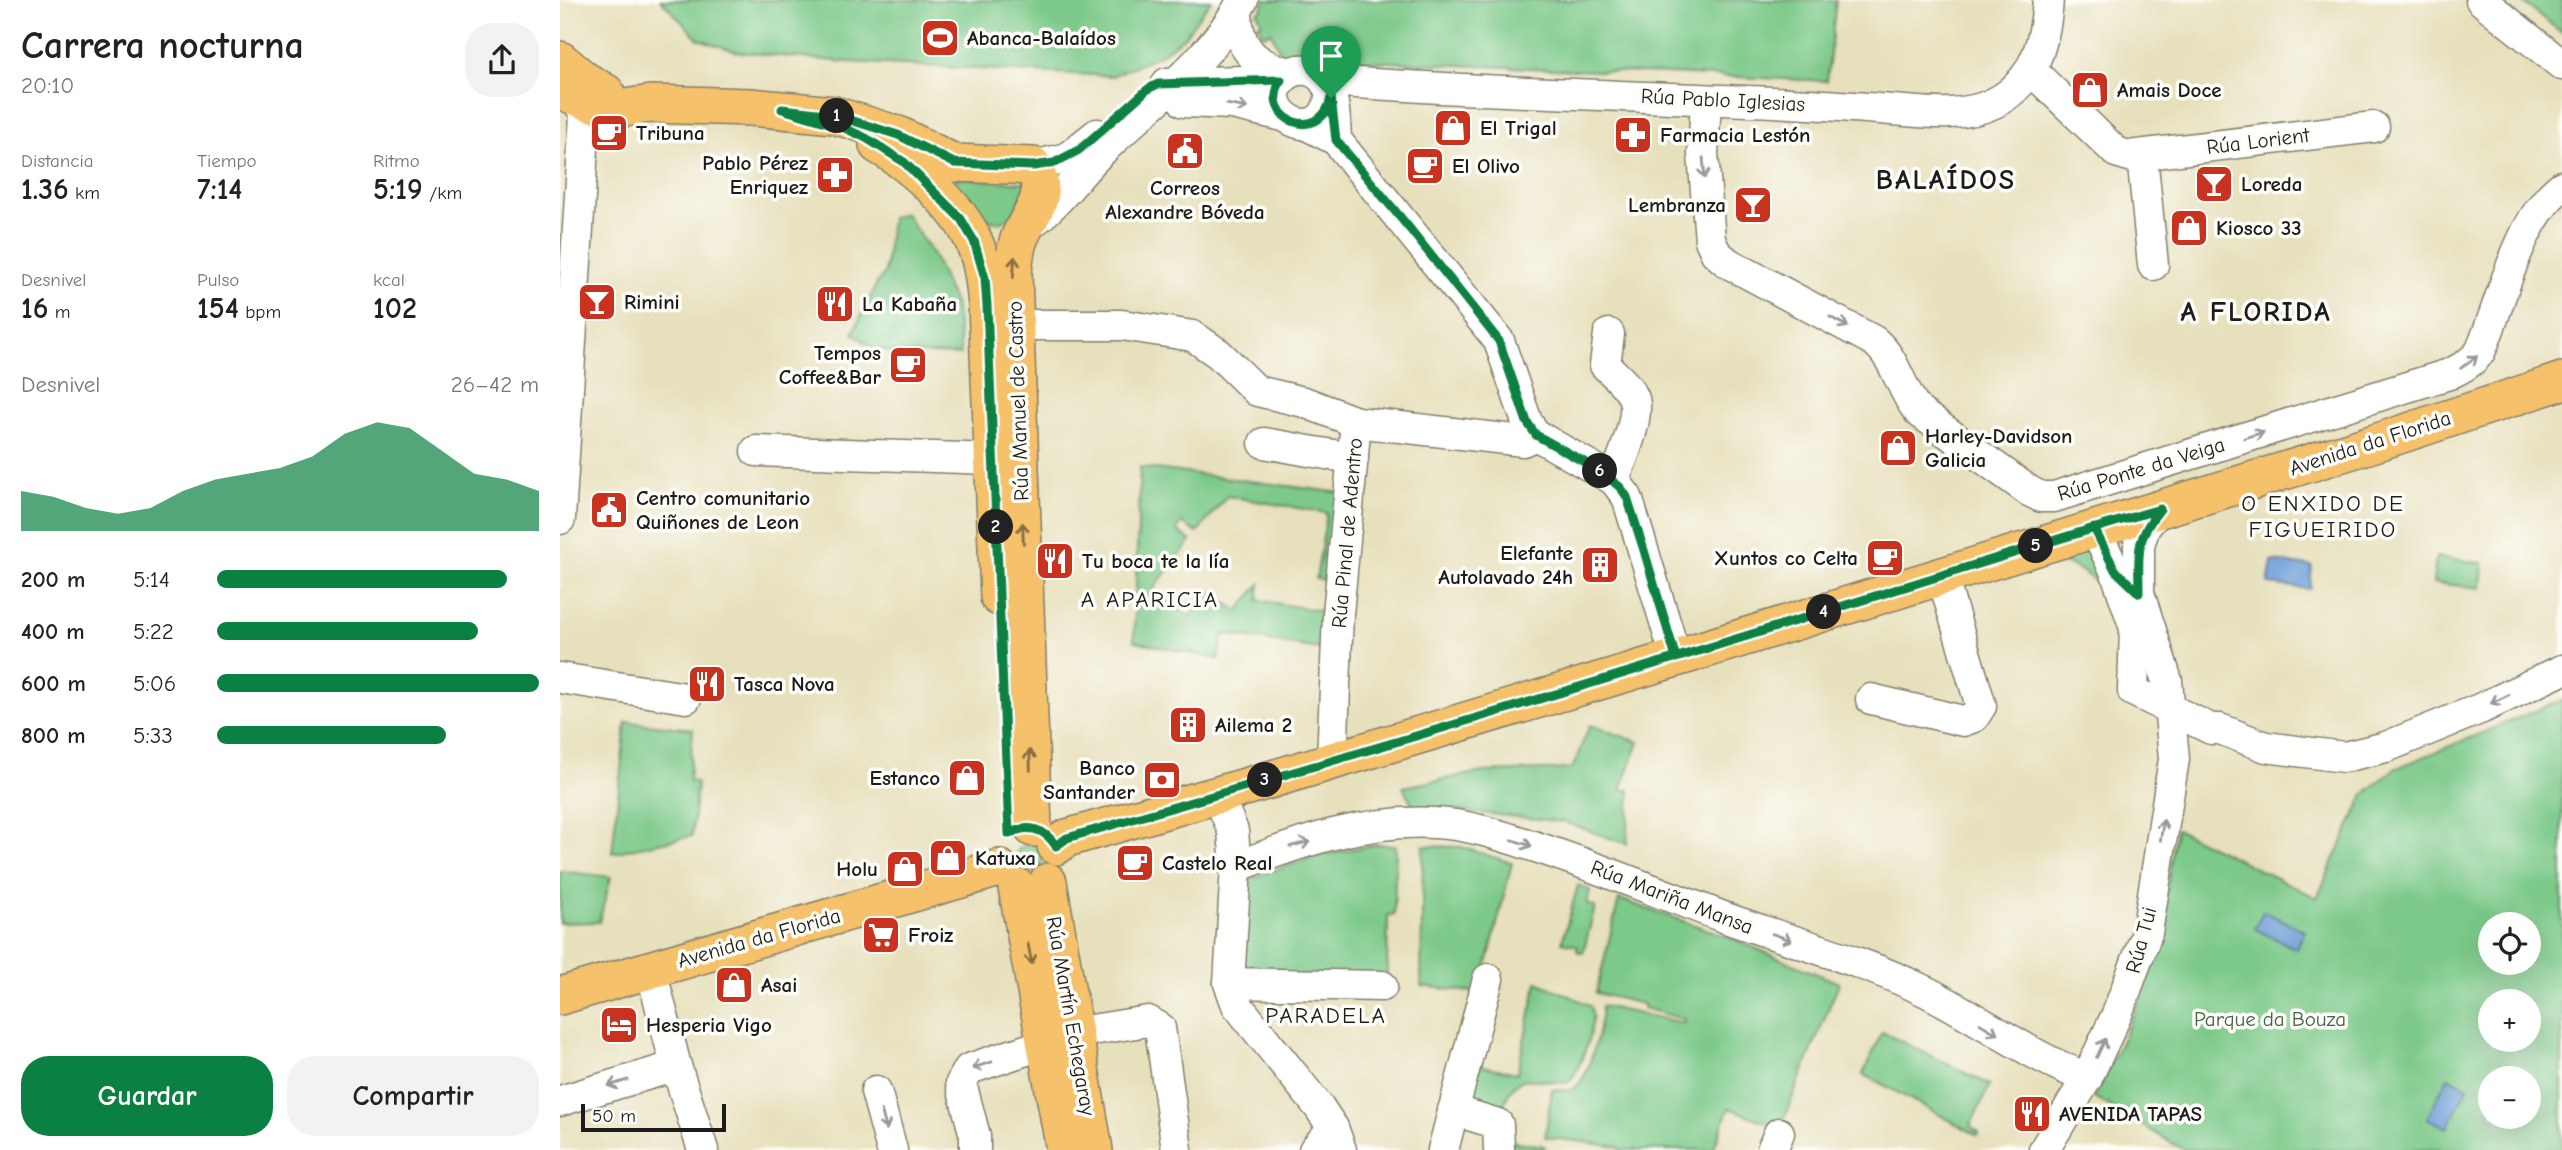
<!DOCTYPE html>
<html lang="es">
<meta charset="utf-8">
<style>
body{margin:0;font-family:"Comic Neue",sans-serif;background:#f2f2f2;color:#222;height:100vh;display:flex;flex-direction:column;font-size:26px;white-space:nowrap}
*{box-sizing:border-box;margin:0}
p{font-size:23px;color:#767676}
.icon{flex:none;width:38px;height:38px;fill:none;stroke:currentColor;stroke-width:2;stroke-linecap:round;stroke-linejoin:round}
.map{position:relative;flex:1;overflow:hidden}
.side{display:flex;flex-direction:column;background:#fff;width:560px}
.side>*{flex:none}
.buttons{position:absolute;left:1918px;top:912px;display:grid;gap:14px}
.buttons a{display:grid;place-items:center;width:63px;height:63px;border-radius:50%;background:#fff;box-shadow:0 7px 28px #0002;font-size:35px}
.scale{position:absolute;left:21px;bottom:18px;width:145px;box-sizing:border-box;padding-left:7px;border:4px solid #1c1c1c;border-top:0;font-size:19px;line-height:24px;white-space:nowrap;color:#1c1c1c;-webkit-text-stroke:5px #fdfcf7;paint-order:stroke}
.pin{position:absolute;display:grid;place-items:center;width:60px;height:60px;color:#fff;margin:-72px -30px;border-radius:50% 50% 50% 0;rotate:-45deg;box-shadow:0 0 7px #0007}
.pin .icon{rotate:45deg}
.km{position:absolute;width:35px;height:35px;margin:-18px;border-radius:50%;background:#222;color:#fff;font-size:19px;line-height:35px;text-align:center}
.round{display:grid;place-items:center;flex:none;width:74px;height:74px;border-radius:28px;background:#f2f2f2}
.summary{display:flex;align-items:center;justify-content:space-between;height:119px;padding:0 21px}
h1{font-size:38px;font-weight:700;line-height:52px}
.stats{display:grid;grid-template-columns:repeat(3,1fr);gap:10px;height:119px;padding:7px 21px}
.stats div{display:grid;align-content:center}
.stats b{font-size:30px;font-weight:700}
.stats small{font-size:19px;font-weight:400}
.stats p{font-size:19px}
.chart{height:196px;padding:14px 21px}
.chart p{display:flex;justify-content:space-between}
.chart svg{width:100%;height:126px;margin-top:7px;fill:#0b8043;opacity:.7}
.button{display:flex;gap:14px;margin-top:auto;padding:14px 21px}
.button a{flex:1;height:80px;border-radius:28px;background:#0b8043;color:#fff;font-size:28px;font-weight:700;line-height:80px;text-align:center}
.button a+a{background:#f2f2f2;color:#222}
ul{padding:0 21px;list-style:none;font-size:23px}
li{display:grid;grid-template-columns:112px 84px 1fr;align-items:center;height:52px}
li i{height:18px;border-radius:9px;background:#0b8043}
main{display:flex;flex:1;min-height:0}
.map>svg:first-child{display:block}
.green{fill:#7bc989;stroke:#4c7252;stroke-width:2;fill-rule:evenodd}
.water{fill:#6e9ed7;stroke:#455d7a;stroke-width:2}
.lines{fill:none;stroke-linecap:round;stroke-linejoin:round}
.minor-casing{stroke:#827e6c;stroke-width:33}
.major-casing{stroke:#827e6c;stroke-width:40}
.minor{stroke:#fff;stroke-width:30}
.major{stroke:#f5c16b;stroke-width:37}
.oneway{stroke:#999}
.oneway2{stroke:#886e44}
.route-casing{stroke:#fff;stroke-width:14}
.route{stroke:#0b8043;stroke-width:9}
.labels{text-anchor:middle;dominant-baseline:central;stroke-width:7;stroke-linejoin:round;paint-order:stroke}
.poi-label{font-size:21px;font-weight:bold;fill:#1c1c1c;stroke:#fdfcf7;text-anchor:start}
.street-label{font-size:21px;fill:#1c1c1c;stroke:#fdfcf7}
.park-label{font-size:21px;fill:#426148;stroke:#fdfcf7}
.neighbourhood-label{font-size:23px;letter-spacing:2px;fill:#1c1c1c;stroke:#fdfcf7}
.district-label{font-size:28px;font-weight:bold;letter-spacing:2px;fill:#1c1c1c;stroke:#fdfcf7}
</style>
<main>
<section class="side">
<div class="summary"><div><h1>Carrera nocturna</h1><p>20:10</p></div><a class="round"><svg class="icon" aria-label="share" viewBox="0 0 24 24"><path d="M12 15V3M7 8l5-5 5 5M5 13v7h14v-7"/></svg></a></div>
<div class="stats">
<div><p>Distancia</p><b>1.36<small> km</small></b></div>
<div><p>Tiempo</p><b>7:14</b></div>
<div><p>Ritmo</p><b>5:19<small> /km</small></b></div>
</div>
<div class="stats">
<div><p>Desnivel</p><b>16<small> m</small></b></div>
<div><p>Pulso</p><b>154<small> bpm</small></b></div>
<div><p>kcal</p><b>102</b></div>
</div>
<div class="chart"><p><span>Desnivel</span>26–42 m</p>
<svg viewBox="0 0 160 44" preserveAspectRatio="none"><path d="M0 44V30L10 32L20 36L30 38L40 36L50 30L60 26L70 24L80 22L90 18L100 10L110 6L120 8L130 16L140 24L150 26L160 30V44z"/></svg>
</div>
<ul>
<li><b>200 m</b>5:14<i style="width:90%"></i></li>
<li><b>400 m</b>5:22<i style="width:81%"></i></li>
<li><b>600 m</b>5:06<i style="width:100%"></i></li>
<li><b>800 m</b>5:33<i style="width:71%"></i></li>
</ul>
<div class="button"><a>Guardar</a><a>Compartir</a></div>
</section>
<div class="map">
<svg width="2002" height="1150" viewBox="0 0 2002 1150">
<rect width="100%" height="100%" fill="#fdfcf7"/>
<filter id="ink" filterUnits="userSpaceOnUse"><feTurbulence type="fractalNoise" baseFrequency=".0143" numOctaves="2"/><feDisplacementMap in="SourceGraphic" scale="14" xChannelSelector="R" yChannelSelector="G"/><feConvolveMatrix kernelMatrix="1 2 1 2 8 2 1 2 1" color-interpolation-filters="sRGB"/></filter>
<filter id="wash" filterUnits="userSpaceOnUse"><feTurbulence type="fractalNoise" baseFrequency=".00686" numOctaves="4" result="noise"/><feDisplacementMap in="SourceGraphic" scale="28" xChannelSelector="R" yChannelSelector="G"/><feGaussianBlur stdDeviation="1.57" result="paint"/><feColorMatrix in="noise" values="0 0 0 0 0 0 0 0 0 0 0 0 0 0 0 0 0 1.4 0 .05"/><feComposite in="paint" operator="in"/></filter>
<g filter="url(#wash)">
<rect width="100%" height="100%" fill="#e7e0bc"/>
<g class="green">
<polygon points="101,0 651,0 624,37 600,55 552,76 287,62 178,52 138,39"/>
<polygon points="705,0 1276,0 1267,81 735,58 722,56 711,32 703,35 698,25 702,23 697,12 701,10"/>
<polygon points="1960,0 2002,0 2002,33"/>
<path d="M395,178L467,183C463,192 459,207 453,214C431,240 403,198 391,183Z"/>
<polygon points="345,213 373,255 396,307 401,355 337,353 313,348 293,333 317,283 325,272 331,218"/>
<polygon points="580,467 783,493 771,581 756,579 767,513 667,496 637,533 622,523 617,530 631,541 593,589 630,617 650,591 678,611 700,584 698,600 767,612 761,649 664,634 658,659 574,641"/>
<path d="M1523,549L1534,556L1549,590C1538,586 1528,574 1517,568C1510,564 1502,564 1495,560Z"/>
<polygon points="1876,557 1923,563 1921,588 1873,583"/>
<path d="M2002,700V1150H1624L1534,1097C1553,1058 1574,1019 1587,978C1603,930 1608,878 1616,829L1757,898L1804,794L1834,769ZM1930,924H1969V962H1930ZM1930,1001H1969V1040H1930ZM1930,1078H1969V1116H1930Z"/>
<polygon points="66,722 133,729 129,780 137,783 132,836 52,853"/>
<polygon points="1030,725 1079,742 1061,790 1070,790 1067,844 1004,822 853,806 843,787 922,772 1012,769"/>
<polygon points="817,844 836,846 834,915 828,915 827,979 680,974 689,879 750,858"/>
<circle cx="469" cy="859" r="14"/>
<polygon points="863,846 902,847 952,863 920,993 861,986"/>
<polygon points="0,871 51,877 39,922 0,923"/>
<polygon points="1018,885 1030,890 1027,904 1035,907 1023,953 1017,951 1018,946 1002,942"/>
<path d="M1059,899L1166,936L1279,983L1220,1128L1169,1108L1153,1150H1060L1059,1147L985,1137L992,1089C1000,1090 1007,1092 1014,1088C1030,1079 1041,1024 1042,1006L1124,1023V1019L1083,1008V1004L1036,993Z"/>
<path d="M977,982C981,984 1028,1003 1030,1006C1039,1018 1019,1076 1007,1083C962,1080 955,1068 939,1118L902,1107L912,1064L957,1073Z"/>
<polygon points="1322,1032 1430,1085 1410,1126 1419,1132 1417,1135 1303,1074"/>
<polygon points="943,1140 984,1146 985,1150 944,1150"/>
</g>
<g class="water">
<polygon points="1712,561 1752,566 1750,589 1708,584"/>
<polygon points="1703,911 1745,931 1736,949 1695,929"/>
<polygon points="1888,1077 1908,1087 1887,1128 1867,1118"/>
</g>
</g>
<g filter="url(#ink)">
<g class="lines">
<defs>
<g id="minor">
<polyline points="1921,0 2002,65"/>
<path d="M677,11C677,48 694,65 730,73"/>
<polyline points="1471,70 1556,152 1569,156 1814,127"/>
<polyline points="607,83 721,80"/>
<path d="M767,84L782,82C925,92 1069,96 1213,102C1248,104 1284,106 1319,109C1356,111 1400,120 1434,103C1475,82 1485,42 1488,0"/>
<path d="M770,98C759,155 687,105 727,75C733,70 740,69 747,70C776,75 775,118 776,140"/>
<path d="M1146,100L1143,154L1150,240L1156,253L1168,263L1314,341C1337,359 1340,390 1359,412L1469,491L1481,497H1494L1889,374C1902,368 1911,363 1920,352C1942,302 1958,219 2002,186"/>
<polyline points="624,102 672,104 723,116"/>
<polyline points="745,124 776,140 781,146 928,327 939,341 967,422 976,435 1054,480 1067,497 1116,658"/>
<polyline points="1582,155 1593,265"/>
<polyline points="473,166 507,158 537,134"/>
<path d="M470,224C497,206 517,175 541,152C590,103 649,63 683,0"/>
<polyline points="455,325 562,325 633,336 659,354 697,391 744,402 796,422 963,441 976,435"/>
<path d="M1049,334L1045,365C1055,375 1069,386 1074,399C1080,418 1061,462 1054,480"/>
<path d="M704,443C734,448 763,454 793,458"/>
<polyline points="196,451 433,459"/>
<polyline points="0,519 25,115 16,97"/>
<polyline points="1534,528 1555,570 1575,628 1573,691 1651,729 1660,729 1706,747 1784,757 1826,747 1922,708 2002,670"/>
<polyline points="0,678 126,698"/>
<polyline points="1311,699 1403,721 1414,717 1421,706 1382,576"/>
<polyline points="772,761 778,614 796,422"/>
<polyline points="658,795 673,831 676,867 669,983 677,1005 759,1107 773,1128 781,1150"/>
<path d="M676,867C739,842 806,819 875,823C907,824 942,836 973,846C1038,867 1101,894 1166,918C1233,942 1305,961 1369,993C1423,1021 1468,1055 1527,1078"/>
<polyline points="91,970 116,1066 143,1150"/>
<polyline points="669,983 822,986"/>
<polyline points="513,1033 588,1021 600,1028 617,1150"/>
<polyline points="316,1091 332,1150"/>
<polyline points="0,1101 116,1066"/>
<polyline points="893,1110 938,1124 939,1150"/>
<polyline points="415,1150 415,1136 401,1083 409,1069 487,1043"/>
<polyline points="754,1150 773,1128"/>
<polyline points="883,1150 928,979"/>
<polyline points="1212,1150 1219,1133"/>
<polyline points="1484,1150 1527,1078 1557,1014 1587,933 1614,759 1607,681 1579,593 1579,545 1585,527 1600,509"/>
</g>
<g id="major">
<polyline points="0,60 24,80 46,93"/>
<path d="M0,90L32,103L58,109L91,104L191,107L274,115L338,135L394,163L473,166C491,199 470,211 459,239C455,250 454,261 453,273L473,828"/>
<path d="M318,145C351,164 399,206 414,242C423,262 425,284 427,306L439,597"/>
<polyline points="496,846 507,838 682,788 1116,658 1818,442 2002,381"/>
<polyline points="488,882 534,1150"/>
<polyline points="457,887 505,1150"/>
<polyline points="0,996 439,868"/>
</g>
</defs>
<use href="#minor" class="minor-casing"/>
<use href="#major" class="major-casing"/>
<use href="#minor" class="minor"/>
<use href="#major" class="major"/>
</g>
<defs><path id="oneway-shaft" d="M-6 0H5M1.5-3L5.5 0L1.5 3" fill="none" stroke-width="1.6" stroke-linecap="round" stroke-linejoin="round" transform="scale(1.75)"/></defs>
<g class="oneway">
<use href="#oneway-shaft" transform="translate(677 106) rotate(10)"/>
<use href="#oneway-shaft" transform="translate(1144 168) rotate(85)"/>
<use href="#oneway-shaft" transform="translate(1279 322) rotate(28)"/>
<use href="#oneway-shaft" transform="translate(1909 362) rotate(-37)"/>
<use href="#oneway-shaft" transform="translate(1694 435) rotate(-17)"/>
<use href="#oneway-shaft" transform="translate(1940 699) rotate(155)"/>
<use href="#oneway-shaft" transform="translate(1602 830) rotate(-81)"/>
<use href="#oneway-shaft" transform="translate(962 843) rotate(18)"/>
<use href="#oneway-shaft" transform="translate(740 844) rotate(-15)"/>
<use href="#oneway-shaft" transform="translate(1222 937) rotate(19)"/>
<use href="#oneway-shaft" transform="translate(1429 1029) rotate(31)"/>
<use href="#oneway-shaft" transform="translate(1541 1048) rotate(-65)"/>
<use href="#oneway-shaft" transform="translate(422 1065) rotate(163)"/>
<use href="#oneway-shaft" transform="translate(58 1083) rotate(163)"/>
<use href="#oneway-shaft" transform="translate(324 1120) rotate(75)"/>
</g>
<g class="oneway2">
<use href="#oneway-shaft" transform="translate(454 267) rotate(-86)"/>
<use href="#oneway-shaft" transform="translate(463 533) rotate(-92)"/>
<use href="#oneway-shaft" transform="translate(470 760) rotate(-92)"/>
<use href="#oneway-shaft" transform="translate(470 954) rotate(79)"/>
</g>
</g>
<g class="lines" filter="url(#ink)">
<defs>
<path id="route" d="M771,98C761,145 698,120 721,80L598,84L588,89L519,150L494,163L473,166L394,163L338,135L300,123L274,115L222,109L282,127L306,138L344,162L401,219L414,241L425,278L427,306L449,834C468,823 485,829 496,846L507,838C740,771 973,702 1205,630C1337,590 1468,547 1600,509C1574,541 1579,553 1579,593L1555,570L1534,528L1116,658L1083,547L1067,497L1061,488L1042,472L976,435L967,422L939,341L850,229L776,140L771,98"/>
</defs>
<use href="#route" class="route-casing"/>
<use href="#route" class="route"/>
</g>
<defs>
<symbol id="stadium-square" viewBox="-11 -11 22 22"><rect x="-9" y="-9" width="18" height="18" rx="4" fill="#c8321e" stroke="#fdfcf7"/><path d="M0-5a6.5 5 0 1 0 0 10a6.5 5 0 1 0 0-10ZM-3.5-1.8h7v3.6h-7Z" fill="#fff"/></symbol>
<symbol id="shop-square" viewBox="-11 -11 22 22"><rect x="-9" y="-9" width="18" height="18" rx="4" fill="#c8321e" stroke="#fdfcf7"/><path d="M-5-2.5h2.3a2.7 3.5 0 0 1 5.4 0H5L5.5 6h-11ZM-1.5-2.5h3a1.5 2.3 0 0 0-3 0Z" fill="#fff"/></symbol>
<symbol id="cafe-square" viewBox="-11 -11 22 22"><rect x="-9" y="-9" width="18" height="18" rx="4" fill="#c8321e" stroke="#fdfcf7"/><path d="M-5.5-4.5H6V0H3Q3 3.5 0 3.5H-2.5Q-5.5 3.5-5.5 0ZM3-3.2v2h1.7v-2ZM-6 4.5H4V6H-6Z" fill="#fff"/></symbol>
<symbol id="pharmacy-square" viewBox="-11 -11 22 22"><rect x="-9" y="-9" width="18" height="18" rx="4" fill="#c8321e" stroke="#fdfcf7"/><path d="M-2-6h4v4h4v4h-4v4h-4v-4h-4v-4h4Z" fill="#fff"/></symbol>
<symbol id="civic-square" viewBox="-11 -11 22 22"><rect x="-9" y="-9" width="18" height="18" rx="4" fill="#c8321e" stroke="#fdfcf7"/><path d="M-.6-6.5H3V-4.5H.6V-3L4-1V1h2V6H-6V1h2V-1L-.6-3ZM-1.2 2.5V6h2.4V2.5Z" fill="#fff"/></symbol>
<symbol id="bar-square" viewBox="-11 -11 22 22"><rect x="-9" y="-9" width="18" height="18" rx="4" fill="#c8321e" stroke="#fdfcf7"/><path d="M-6-5H6L.8 .8V4.5H3.5V6h-7V4.5H-.8V.8Z" fill="#fff"/></symbol>
<symbol id="restaurant-square" viewBox="-11 -11 22 22"><rect x="-9" y="-9" width="18" height="18" rx="4" fill="#c8321e" stroke="#fdfcf7"/><path d="M-5-6h1v4h1v-4h1v4h1v-4h1v5L-1.5 .5V6h-2V.5L-5-1ZM5-6V6H3V1.5H1.5Q1.5-4 5-6Z" fill="#fff"/></symbol>
<symbol id="building-square" viewBox="-11 -11 22 22"><rect x="-9" y="-9" width="18" height="18" rx="4" fill="#c8321e" stroke="#fdfcf7"/><path d="M-4-6H4V6H1V3H-1V6H-4ZM-2.5-4.3h1.7v1.8h-1.7ZM.8-4.3h1.7v1.8H.8ZM-2.5-1h1.7V.8h-1.7ZM.8-1h1.7V.8H.8Z" fill="#fff"/></symbol>
<symbol id="bank-square" viewBox="-11 -11 22 22"><rect x="-9" y="-9" width="18" height="18" rx="4" fill="#c8321e" stroke="#fdfcf7"/><path d="M-6-4H6V4H-6ZM0-2.3a2.3 2.3 0 1 0 0 4.6a2.3 2.3 0 1 0 0-4.6Z" fill="#fff"/></symbol>
<symbol id="supermarket-square" viewBox="-11 -11 22 22"><rect x="-9" y="-9" width="18" height="18" rx="4" fill="#c8321e" stroke="#fdfcf7"/><path d="M-6-5.5h2.5l.6 2H6L4.5 2H-2.5L-4.4-4H-6ZM-1.5 3.2a1.3 1.3 0 1 0 .1 0ZM3 3.2a1.3 1.3 0 1 0 .1 0Z" fill="#fff"/></symbol>
<symbol id="hotel-square" viewBox="-11 -11 22 22"><rect x="-9" y="-9" width="18" height="18" rx="4" fill="#c8321e" stroke="#fdfcf7"/><path d="M-6-4.5h1.5V1H6V5H4.5V3h-9V5H-6ZM-4 0a1.8 1.8 0 1 1 3.6 0ZM.5 0V-2.5h3Q6-2.5 6 0Z" fill="#fff"/></symbol>
</defs>
<g fill-rule="evenodd">
<use href="#stadium-square" x="358" y="16" width="44" height="44"/>
<use href="#shop-square" x="1508" y="68" width="44" height="44"/>
<use href="#shop-square" x="871" y="106" width="44" height="44"/>
<use href="#cafe-square" x="27" y="111" width="44" height="44"/>
<use href="#pharmacy-square" x="1051" y="113" width="44" height="44"/>
<use href="#civic-square" x="603" y="129" width="44" height="44"/>
<use href="#cafe-square" x="843" y="144" width="44" height="44"/>
<use href="#pharmacy-square" x="253" y="153" width="44" height="44"/>
<use href="#bar-square" x="1632" y="162" width="44" height="44"/>
<use href="#bar-square" x="1171" y="183" width="44" height="44"/>
<use href="#shop-square" x="1607" y="206" width="44" height="44"/>
<use href="#bar-square" x="15" y="280" width="44" height="44"/>
<use href="#restaurant-square" x="253" y="282" width="44" height="44"/>
<use href="#cafe-square" x="326" y="343" width="44" height="44"/>
<use href="#shop-square" x="1316" y="426" width="44" height="44"/>
<use href="#civic-square" x="27" y="488" width="44" height="44"/>
<use href="#cafe-square" x="1303" y="536" width="44" height="44"/>
<use href="#restaurant-square" x="473" y="539" width="44" height="44"/>
<use href="#building-square" x="1018" y="543" width="44" height="44"/>
<use href="#restaurant-square" x="125" y="662" width="44" height="44"/>
<use href="#building-square" x="606" y="703" width="44" height="44"/>
<use href="#shop-square" x="385" y="756" width="44" height="44"/>
<use href="#bank-square" x="580" y="758" width="44" height="44"/>
<use href="#shop-square" x="366" y="836" width="44" height="44"/>
<use href="#cafe-square" x="553" y="841" width="44" height="44"/>
<use href="#shop-square" x="323" y="847" width="44" height="44"/>
<use href="#supermarket-square" x="299" y="913" width="44" height="44"/>
<use href="#shop-square" x="152" y="963" width="44" height="44"/>
<use href="#hotel-square" x="37" y="1003" width="44" height="44"/>
<use href="#restaurant-square" x="1450" y="1092" width="44" height="44"/>
</g>
<g class="labels">
<g class="poi-label">
<text x="407" y="38">Abanca-Balaídos</text>
<text x="1557" y="90">Amais Doce</text>
<text x="920" y="128">El Trigal</text>
<text x="76" y="133">Tribuna</text>
<text x="1100" y="135">Farmacia Lestón</text>
<text x="248" y="163" text-anchor="end">Pablo Pérez<tspan x="248" dy="24">Enriquez</tspan></text>
<text x="892" y="166">El Olivo</text>
<text x="1681" y="184">Loreda</text>
<text x="625" y="188" text-anchor="middle">Correos<tspan x="625" dy="24">Alexandre Bóveda</tspan></text>
<text x="1166" y="205" text-anchor="end">Lembranza</text>
<text x="1656" y="228">Kiosco 33</text>
<text x="64" y="302">Rimini</text>
<text x="302" y="304">La Kabaña</text>
<text x="321" y="353" text-anchor="end">Tempos<tspan x="321" dy="24">Coffee&amp;Bar</tspan></text>
<text x="1365" y="436">Harley-Davidson<tspan x="1365" dy="24">Galicia</tspan></text>
<text x="76" y="498">Centro comunitario<tspan x="76" dy="24">Quiñones de Leon</tspan></text>
<text x="1013" y="553" text-anchor="end">Elefante<tspan x="1013" dy="24">Autolavado 24h</tspan></text>
<text x="1298" y="558" text-anchor="end">Xuntos co Celta</text>
<text x="522" y="561">Tu boca te la lía</text>
<text x="174" y="684">Tasca Nova</text>
<text x="655" y="725">Ailema 2</text>
<text x="575" y="768" text-anchor="end">Banco<tspan x="575" dy="24">Santander</tspan></text>
<text x="380" y="778" text-anchor="end">Estanco</text>
<text x="415" y="858">Katuxa</text>
<text x="602" y="863">Castelo Real</text>
<text x="318" y="869" text-anchor="end">Holu</text>
<text x="348" y="935">Froiz</text>
<text x="201" y="985">Asai</text>
<text x="86" y="1025">Hesperia Vigo</text>
<text x="1499" y="1114">AVENIDA TAPAS</text>
</g>
<g class="street-label">
<text transform="translate(1163 100) rotate(3)">Rúa Pablo Iglesias</text>
<text transform="translate(1698 141) rotate(-7)">Rúa Lorient</text>
<text transform="translate(458 401) rotate(-92)">Rúa Manuel de Castro</text>
<text transform="translate(1810 443) rotate(-18)">Avenida da Florida</text>
<text transform="translate(1581 469) rotate(-17)">Rúa Ponte da Veiga</text>
<text transform="translate(787 533) rotate(-85)">Rúa Pinal de Adentro</text>
<text transform="translate(1112 897) rotate(21)">Rúa Mariña Mansa</text>
<text transform="translate(199 938) rotate(-16)">Avenida da Florida</text>
<text transform="translate(1581 940) rotate(-75)">Rúa Tui</text>
<text transform="translate(511 1016) rotate(80)">Rúa Martín Echegaray</text>
</g>
<g class="park-label">
<text x="1710" y="1019">Parque da Bouza</text>
</g>
<g class="neighbourhood-label">
<text x="1763" y="503">O ENXIDO DE<tspan x="1763" dy="26">FIGUEIRIDO</tspan></text>
<text x="590" y="599">A APARICIA</text>
<text x="766" y="1015">PARADELA</text>
</g>
<g class="district-label">
<text x="1386" y="180">BALAÍDOS</text>
<text x="1696" y="312">A FLORIDA</text>
</g>
</g>
</svg>
<div class="buttons">
<a><svg class="icon" aria-label="locate" viewBox="0 0 24 24"><circle cx="12" cy="12" r="6"/><path d="M12 2v4M12 18v4M2 12h4M18 12h4"/></svg></a>
<a>+</a>
<a>−</a>
</div>
<div class="scale">50 m</div>
<div class="pin" style="left:771px;top:98px;background:#1e9e55"><svg class="icon" aria-label="arrive" viewBox="0 0 24 24"><path d="M6 21V4h12l-3 4 3 4H6"/></svg></div>
<b class="km" style="left:277px;top:116px">1</b>
<b class="km" style="left:436px;top:527px">2</b>
<b class="km" style="left:705px;top:780px">3</b>
<b class="km" style="left:1264px;top:612px">4</b>
<b class="km" style="left:1476px;top:546px">5</b>
<b class="km" style="left:1040px;top:471px">6</b>
</div>
</main>
